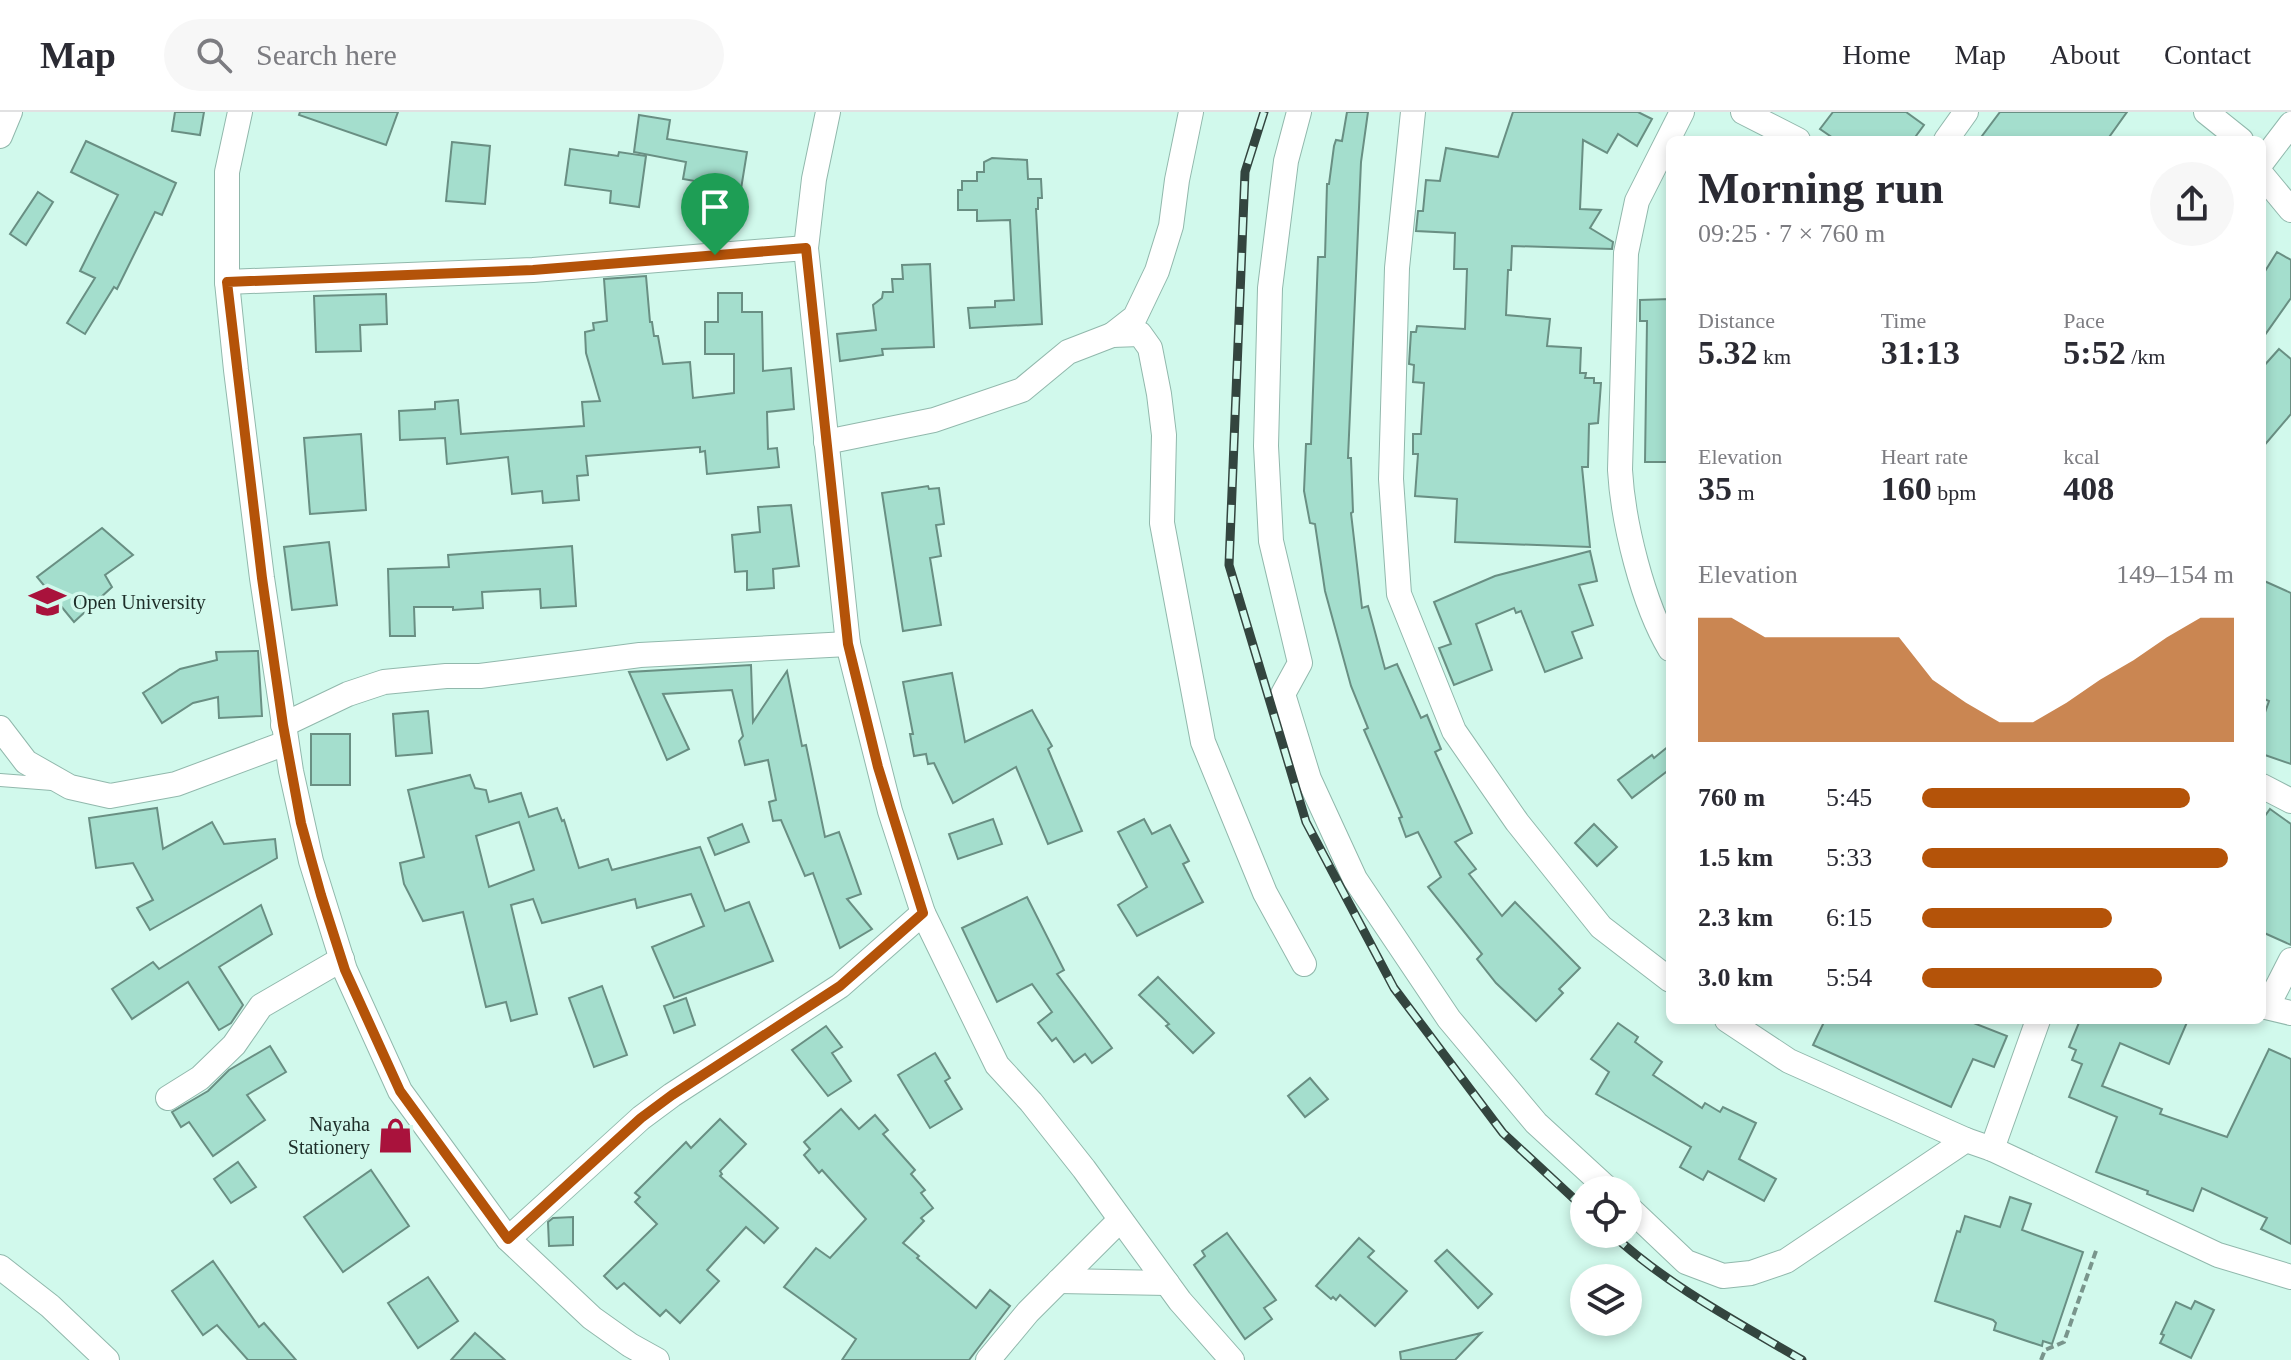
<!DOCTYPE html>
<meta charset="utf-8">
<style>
body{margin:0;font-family:Georgia,serif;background:#f7f7f7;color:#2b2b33;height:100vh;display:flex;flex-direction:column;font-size:30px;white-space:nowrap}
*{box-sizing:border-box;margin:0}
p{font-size:26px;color:#7c7c81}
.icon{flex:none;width:44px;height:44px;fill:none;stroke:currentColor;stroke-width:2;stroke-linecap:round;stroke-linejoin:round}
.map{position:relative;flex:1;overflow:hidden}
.sheet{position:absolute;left:1666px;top:24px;width:600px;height:888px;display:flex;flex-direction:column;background:#fff;border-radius:12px;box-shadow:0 4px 12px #0003}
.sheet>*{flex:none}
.controls{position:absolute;left:1570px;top:1064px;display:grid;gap:16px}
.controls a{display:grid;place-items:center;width:72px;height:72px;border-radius:50%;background:#fff;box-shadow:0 4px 12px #0003;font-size:40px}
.pin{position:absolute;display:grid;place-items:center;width:68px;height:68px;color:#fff;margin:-82px -34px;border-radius:50% 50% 50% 0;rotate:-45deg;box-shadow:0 0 8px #0007}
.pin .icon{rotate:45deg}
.round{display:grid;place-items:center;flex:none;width:84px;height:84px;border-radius:42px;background:#f7f7f7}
.head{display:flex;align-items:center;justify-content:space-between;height:136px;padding:0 32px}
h1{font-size:44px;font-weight:700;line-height:60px}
.stats{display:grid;grid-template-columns:repeat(3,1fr);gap:12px;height:136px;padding:8px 32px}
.stats div{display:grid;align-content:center}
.stats b{font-size:34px;font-weight:700}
.stats small{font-size:22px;font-weight:400}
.stats p{font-size:22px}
.chart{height:224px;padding:16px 32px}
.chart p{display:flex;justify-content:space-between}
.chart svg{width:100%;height:144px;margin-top:8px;fill:#b45309;opacity:.7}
ul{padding:0 32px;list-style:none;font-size:26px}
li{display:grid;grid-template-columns:128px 96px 1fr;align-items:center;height:60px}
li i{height:20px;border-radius:10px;background:#b45309}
header{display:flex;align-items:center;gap:48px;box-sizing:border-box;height:112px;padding:0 40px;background:#fff;border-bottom:2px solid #e1e1e2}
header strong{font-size:38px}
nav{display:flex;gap:44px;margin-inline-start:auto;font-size:28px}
.search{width:560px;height:72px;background:#f7f7f7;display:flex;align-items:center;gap:20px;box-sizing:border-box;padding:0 28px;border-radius:44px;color:#7c7c81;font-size:30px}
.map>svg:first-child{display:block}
.building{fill:#a4decd;stroke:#698f83;stroke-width:2;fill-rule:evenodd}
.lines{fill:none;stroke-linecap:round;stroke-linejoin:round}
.service-casing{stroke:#91b8ac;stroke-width:14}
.minor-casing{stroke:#91b8ac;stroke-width:26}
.path{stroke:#79958c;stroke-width:4;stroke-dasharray:8 4;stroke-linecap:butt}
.service{stroke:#fff;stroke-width:12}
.minor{stroke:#fff;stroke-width:24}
.rail-casing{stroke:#33453f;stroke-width:9}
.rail{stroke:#d1f9ec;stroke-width:6;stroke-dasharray:18;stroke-linecap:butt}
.route-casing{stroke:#fff;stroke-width:16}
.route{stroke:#b45309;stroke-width:10}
.labels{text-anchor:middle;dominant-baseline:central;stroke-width:7;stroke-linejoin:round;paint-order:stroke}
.poi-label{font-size:20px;fill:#1e2e29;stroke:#d1f9ec;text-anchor:start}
</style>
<header>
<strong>Map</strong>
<div class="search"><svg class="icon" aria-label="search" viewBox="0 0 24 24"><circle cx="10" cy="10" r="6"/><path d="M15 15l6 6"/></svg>Search here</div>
<nav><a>Home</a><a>Map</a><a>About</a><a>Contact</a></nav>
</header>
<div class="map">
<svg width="2291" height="1248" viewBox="0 0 2291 1248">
<rect width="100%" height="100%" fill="#d1f9ec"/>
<g class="building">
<polygon points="175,0 204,0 200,23 172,19"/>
<polygon points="300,0 398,0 386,33 299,3"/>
<polygon points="1347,0 1368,0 1361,50 1348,346 1351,346 1353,400 1351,401 1362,496 1368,494 1385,557 1397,552 1421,606 1427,603 1441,637 1435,640 1472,721 1455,730 1476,757 1469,762 1502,804 1515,790 1580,856 1559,877 1563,881 1536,909 1496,871 1477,847 1482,842 1428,775 1441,765 1418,720 1406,725 1399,706 1402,705 1364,618 1368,616 1351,574 1325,479 1315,412 1310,411 1304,379 1306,332 1311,332 1318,145 1325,145 1327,72 1329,72 1334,34 1336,28 1342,29"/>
<polygon points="1513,0 1638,0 1652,7 1637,34 1618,22 1607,41 1583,28 1580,97 1601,98 1590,116 1613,130 1612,137 1512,134 1511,158 1508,158 1506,203 1550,207 1547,234 1581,236 1580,261 1586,261 1585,266 1594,266 1594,271 1601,271 1598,311 1589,312 1588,355 1582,355 1590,435 1455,430 1457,387 1415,384 1418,342 1413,342 1413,322 1421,322 1424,271 1413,270 1414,253 1409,252 1411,220 1416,220 1417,214 1465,217 1467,157 1454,157 1455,121 1416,119 1418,99 1423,99 1426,68 1440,69 1446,36 1498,45"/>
<polygon points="1833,0 1906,0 1924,13 1913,28 1836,28 1820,17"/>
<polygon points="2000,0 2127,0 2107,28 1979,28"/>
<polygon points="639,3 670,8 667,27 747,40 741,77 683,67 686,50 634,40"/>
<polygon points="86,29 176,71 162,103 155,100 117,177 114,175 85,222 67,211 95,166 80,159 118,83 71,60"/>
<polygon points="452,30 490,34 485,92 446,89"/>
<polygon points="570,37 618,44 619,40 646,44 639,95 610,91 611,79 565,73"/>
<polygon points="992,46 1027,48 1028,67 1041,67 1042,86 1038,86 1038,97 1036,97 1042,212 970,216 968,196 995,195 995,189 1014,188 1010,108 977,109 977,98 958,98 958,78 962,78 962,69 977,69 977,60 984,60 984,50"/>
<polygon points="38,80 53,90 26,133 10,122"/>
<polygon points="2277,140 2291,148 2291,186 2262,227 2262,164"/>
<polygon points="930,152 934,235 882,237 883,243 840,249 837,222 876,218 873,193 882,186 883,180 893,180 892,167 903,167 902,153"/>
<polygon points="646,164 650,210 652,210 654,224 658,224 663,252 690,250 693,286 734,281 734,242 705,242 705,210 718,210 718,181 742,181 742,200 762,200 763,259 791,256 794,297 767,300 768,337 777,336 779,355 707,362 705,339 700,340 700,335 586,344 588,363 577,364 579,388 543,391 542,379 512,382 508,345 447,352 445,326 400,328 399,299 435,297 435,290 458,288 461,322 584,314 582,290 600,289 586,241 585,220 594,218 593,211 607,209 604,167"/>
<polygon points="386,182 387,212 360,213 361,239 316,240 314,184"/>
<polygon points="1670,187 1670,350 1645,350 1647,209 1640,209 1640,188"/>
<polygon points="2279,237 2291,247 2291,302 2262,336 2262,256"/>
<polygon points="361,322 366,398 310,402 304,326"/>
<polygon points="928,374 929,377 939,376 944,412 936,413 941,444 930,446 941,513 903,519 882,381"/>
<polygon points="791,393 799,454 773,457 774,476 747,478 747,459 735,460 732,423 760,420 758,395"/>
<polygon points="102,416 133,443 105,463 112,475 74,510 37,465"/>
<polygon points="329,430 337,493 292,498 284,435"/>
<polygon points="572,434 576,494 541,496 540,477 482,480 483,496 453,498 453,495 414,495 415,524 390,524 388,457 449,455 448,443"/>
<polygon points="1590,439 1597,469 1579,473 1593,513 1572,520 1582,546 1545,560 1521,499 1516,501 1514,496 1476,512 1492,558 1454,573 1439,536 1451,532 1434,490 1495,464"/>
<polygon points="2262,468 2291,481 2291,652 2262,642 2262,609 2269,589 2262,586"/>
<polygon points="258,539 262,604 219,606 218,585 193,591 162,611 143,581 180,557 217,548 216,540"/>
<polygon points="751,553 753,610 787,559 802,634 806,633 825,725 839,720 861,782 847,787 872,817 840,836 813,761 805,764 781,708 773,709 769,690 776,688 768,648 745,653 739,629 743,624 732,578 663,582 689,637 667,648 629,560"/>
<polygon points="952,561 965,630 1032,598 1052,634 1048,637 1082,719 1048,732 1016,655 953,691 934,651 928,652 926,642 914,644 910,622 913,622 903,570"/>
<polygon points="428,599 432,641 396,644 393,602"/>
<rect x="311" y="622" width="39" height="51"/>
<polygon points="1670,633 1670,657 1632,686 1618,668 1652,643 1654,646"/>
<path d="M470,663L475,676L486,678L489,690L521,681L529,705L557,696L562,709L564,708L579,756L608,747L612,758L700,735L725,799L749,790L773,849L674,886L652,835L704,814L691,782L637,796L635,787L542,811L533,787L511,793L537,902L511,909L506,890L486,895L463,800L423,809L404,772L400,751L424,745L408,678ZM519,710L534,758L489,775L476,724Z"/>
<polygon points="157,696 163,737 212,710 224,732 275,727 277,746 150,818 137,796 153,788 133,751 96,756 89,706"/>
<polygon points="2270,697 2291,712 2291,833 2262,820 2262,708"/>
<polygon points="993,707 1002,732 958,747 949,722"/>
<polygon points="1144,707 1152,722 1170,713 1189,749 1183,752 1203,790 1137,824 1118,793 1147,775 1118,720"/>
<polygon points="742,712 749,730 715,743 708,726"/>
<polygon points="1594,712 1617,735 1597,754 1575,731"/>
<polygon points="1027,785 1064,858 1057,862 1112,936 1092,951 1085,942 1074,950 1056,926 1052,929 1038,911 1052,900 1032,872 997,890 962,816"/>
<polygon points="261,793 272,822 219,855 243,893 231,911 219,918 188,870 132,907 112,877 153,850 159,857"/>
<polygon points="1158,865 1214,921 1193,941 1166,914 1169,912 1139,883"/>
<polygon points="602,874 627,943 594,955 569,886"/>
<polygon points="686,886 695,913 674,921 664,894"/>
<polygon points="1825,908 1966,908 2007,924 1994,955 1973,947 1951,995 1813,933"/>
<polygon points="2080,908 2188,908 2169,952 2120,931 2102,974 2162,997 2160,1002 2227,1025 2269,937 2291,947 2291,1132 2261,1117 2267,1106 2202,1076 2193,1099 2147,1082 2148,1079 2096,1060 2117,1005 2069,985 2082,952 2072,948 2076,938 2069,935"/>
<polygon points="1618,911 1638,925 1635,930 1662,950 1653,963 1702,996 1705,991 1720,1000 1723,995 1756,1011 1739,1047 1776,1067 1764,1089 1708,1059 1703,1068 1680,1055 1691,1035 1596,982 1609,960 1591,947"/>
<polygon points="826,914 842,935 832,941 851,969 828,984 792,938"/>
<polygon points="270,934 286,960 247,983 265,1008 213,1044 189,1010 181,1015 172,1000 208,979 229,958"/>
<polygon points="935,941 950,966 945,969 962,997 930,1016 898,963"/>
<polygon points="1310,966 1328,987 1305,1005 1288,984"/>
<polygon points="841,997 859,1017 875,1003 888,1018 883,1022 915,1058 911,1062 925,1078 921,1081 933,1096 921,1106 924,1109 903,1131 919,1144 917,1146 976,1196 990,1178 1010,1194 969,1248 842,1248 856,1227 784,1175 816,1136 830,1146 866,1107 822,1058 819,1061 804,1043 810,1037 804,1030"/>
<polygon points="720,1007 746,1032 720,1059 722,1062 720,1064 778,1116 764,1131 746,1115 707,1158 719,1169 680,1211 666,1198 660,1204 624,1171 617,1177 604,1164 657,1112 635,1090 640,1085 635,1081 686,1030 691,1036"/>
<polygon points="238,1050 256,1075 231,1091 214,1067"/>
<polygon points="371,1058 409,1114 343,1160 304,1105"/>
<polygon points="2010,1085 2031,1092 2022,1118 2083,1140 2052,1232 2043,1229 2042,1234 1994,1218 1996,1211 1993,1208 1935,1189 1957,1119 1960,1120 1965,1104 2000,1115"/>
<polygon points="573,1105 573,1133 549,1134 548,1110 553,1106"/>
<polygon points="1227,1121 1276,1188 1264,1196 1272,1207 1245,1227 1194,1153 1205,1144 1202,1139"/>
<polygon points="1359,1126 1374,1139 1368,1145 1407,1179 1375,1214 1340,1183 1336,1188 1333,1185 1331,1187 1316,1174"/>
<polygon points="1447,1138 1492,1182 1478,1196 1435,1149"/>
<polygon points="213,1149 259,1215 264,1211 296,1248 248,1248 217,1213 203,1223 172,1179"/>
<polygon points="428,1165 458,1209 418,1236 388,1191"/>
<polygon points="2195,1189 2214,1198 2191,1246 2160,1231 2164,1223 2161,1222 2176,1190 2191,1197"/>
<polygon points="475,1221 505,1248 451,1248"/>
<polygon points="1481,1221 1455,1248 1401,1248 1400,1240"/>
</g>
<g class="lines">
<defs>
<polyline id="service" points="0,668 52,672"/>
<g id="minor">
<polyline points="240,0 227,60 227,170 236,258 262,466 291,659 311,749 345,858 400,979 508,1127 592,1206 630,1233 657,1248"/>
<polyline points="828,0 814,67 806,136 848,532 890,699 923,801 997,953 1031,990 1084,1057 1180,1189 1232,1248"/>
<polyline points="1299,0 1286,49 1270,176 1266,334 1271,429 1300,551 1283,582 1309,667 1355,767 1449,907 1536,1011 1609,1078"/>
<polyline points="1413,0 1397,156 1391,367 1399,482 1454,619 1517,710 1601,815 1670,868"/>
<polyline points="1743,0 1798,28"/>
<polyline points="2206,0 2241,28"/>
<polyline points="0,24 10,0"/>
<polyline points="1946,28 1966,0"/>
<polyline points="2262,50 2291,12"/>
<polyline points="2262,63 2291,98"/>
<polyline points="227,170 533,158 806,136"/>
<polyline points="1112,223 1135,205 1157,159 1171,114 1177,68 1191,0"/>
<polyline points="826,330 934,308 1022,278 1068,240 1112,223 1140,222 1150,236 1159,282 1164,323 1162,411 1203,630 1265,781 1304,852"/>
<path d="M1670,537C1643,492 1623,411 1620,358L1626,141L1637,89L1682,0"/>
<polyline points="283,613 348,582 384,570 446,564 480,564 640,543 848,532"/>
<polyline points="0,616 26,650 70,675 110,684 176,672 286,631"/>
<polyline points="2262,674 2291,689"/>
<polyline points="2262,894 2291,901"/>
<polyline points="2267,895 2291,848"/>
<polyline points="1727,908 1789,949 1966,1028 1992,1037 2218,1143 2291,1165"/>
<polyline points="168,986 200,966 234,933 261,894 342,847"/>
<polyline points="1992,1037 2038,908"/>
<polyline points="1628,1095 1686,1150 1723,1164 1751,1161 1786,1149 1966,1028"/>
<polyline points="508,1127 641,1006 672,983 840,874 923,801"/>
<polyline points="0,1155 50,1194 107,1248"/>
<polyline points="1059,1169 1167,1171"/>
<polyline points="988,1248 1028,1200 1120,1108"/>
</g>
</defs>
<use href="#service" class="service-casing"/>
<use href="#minor" class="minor-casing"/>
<polyline class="path" points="2041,1248 2045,1238 2064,1230 2097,1136"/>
<use href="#service" class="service"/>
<use href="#minor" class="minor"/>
<defs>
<g id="rail">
<polyline points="1264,0 1245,60 1229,453 1306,710 1394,876 1503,1021 1584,1096"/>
<path d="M1612,1122C1667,1173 1737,1210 1802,1248"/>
</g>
</defs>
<use href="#rail" class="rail-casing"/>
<use href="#rail" class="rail"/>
</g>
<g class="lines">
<defs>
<polygon id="route" points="806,136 848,532 878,655 923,801 840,874 672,983 641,1006 508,1127 400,979 345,858 321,783 301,711 283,613 262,466 227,170 533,158"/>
</defs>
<use href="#route" class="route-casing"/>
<use href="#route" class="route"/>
</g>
<defs>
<symbol id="university-bare" viewBox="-9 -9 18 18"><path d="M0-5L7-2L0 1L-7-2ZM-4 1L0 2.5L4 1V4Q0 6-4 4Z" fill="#a9123c" stroke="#d1f9ec" stroke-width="2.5" paint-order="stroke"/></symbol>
<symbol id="shop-bare" viewBox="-9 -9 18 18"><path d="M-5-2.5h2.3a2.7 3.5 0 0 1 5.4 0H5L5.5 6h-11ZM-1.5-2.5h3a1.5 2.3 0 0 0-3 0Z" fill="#a9123c" stroke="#d1f9ec" stroke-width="2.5" paint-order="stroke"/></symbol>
</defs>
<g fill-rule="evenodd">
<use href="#university-bare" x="22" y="464" width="51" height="51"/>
<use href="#shop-bare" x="370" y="998" width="51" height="51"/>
</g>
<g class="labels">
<g class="poi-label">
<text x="73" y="490">Open University</text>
<text x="370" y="1012" text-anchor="end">Nayaha<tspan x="370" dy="23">Stationery</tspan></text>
</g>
</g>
</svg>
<div class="controls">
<a><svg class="icon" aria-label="locate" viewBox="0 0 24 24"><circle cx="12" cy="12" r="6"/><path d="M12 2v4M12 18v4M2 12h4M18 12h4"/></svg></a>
<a><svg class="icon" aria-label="layers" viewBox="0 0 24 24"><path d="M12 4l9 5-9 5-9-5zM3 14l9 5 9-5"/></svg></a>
</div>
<div class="pin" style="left:715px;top:143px;background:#1e9e55"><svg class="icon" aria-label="arrive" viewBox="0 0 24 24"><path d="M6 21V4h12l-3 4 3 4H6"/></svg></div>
<section class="sheet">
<div class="head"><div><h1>Morning run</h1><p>09:25 · 7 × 760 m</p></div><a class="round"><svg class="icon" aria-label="share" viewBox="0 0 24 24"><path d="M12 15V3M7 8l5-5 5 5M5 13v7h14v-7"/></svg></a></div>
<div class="stats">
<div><p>Distance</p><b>5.32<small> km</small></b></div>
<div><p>Time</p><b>31:13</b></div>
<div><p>Pace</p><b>5:52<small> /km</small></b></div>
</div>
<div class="stats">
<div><p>Elevation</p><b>35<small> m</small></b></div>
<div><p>Heart rate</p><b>160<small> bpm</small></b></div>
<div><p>kcal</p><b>408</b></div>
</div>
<div class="chart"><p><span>Elevation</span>149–154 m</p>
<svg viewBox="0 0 160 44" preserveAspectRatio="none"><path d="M0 44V6L10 6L20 12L30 12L40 12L50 12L60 12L70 25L80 32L90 38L100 38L110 32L120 25L130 19L140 12L150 6L160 6V44z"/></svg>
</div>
<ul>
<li><b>760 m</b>5:45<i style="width:86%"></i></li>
<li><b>1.5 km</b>5:33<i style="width:98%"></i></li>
<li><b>2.3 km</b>6:15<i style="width:61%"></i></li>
<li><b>3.0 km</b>5:54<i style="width:77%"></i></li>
</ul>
</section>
</div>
